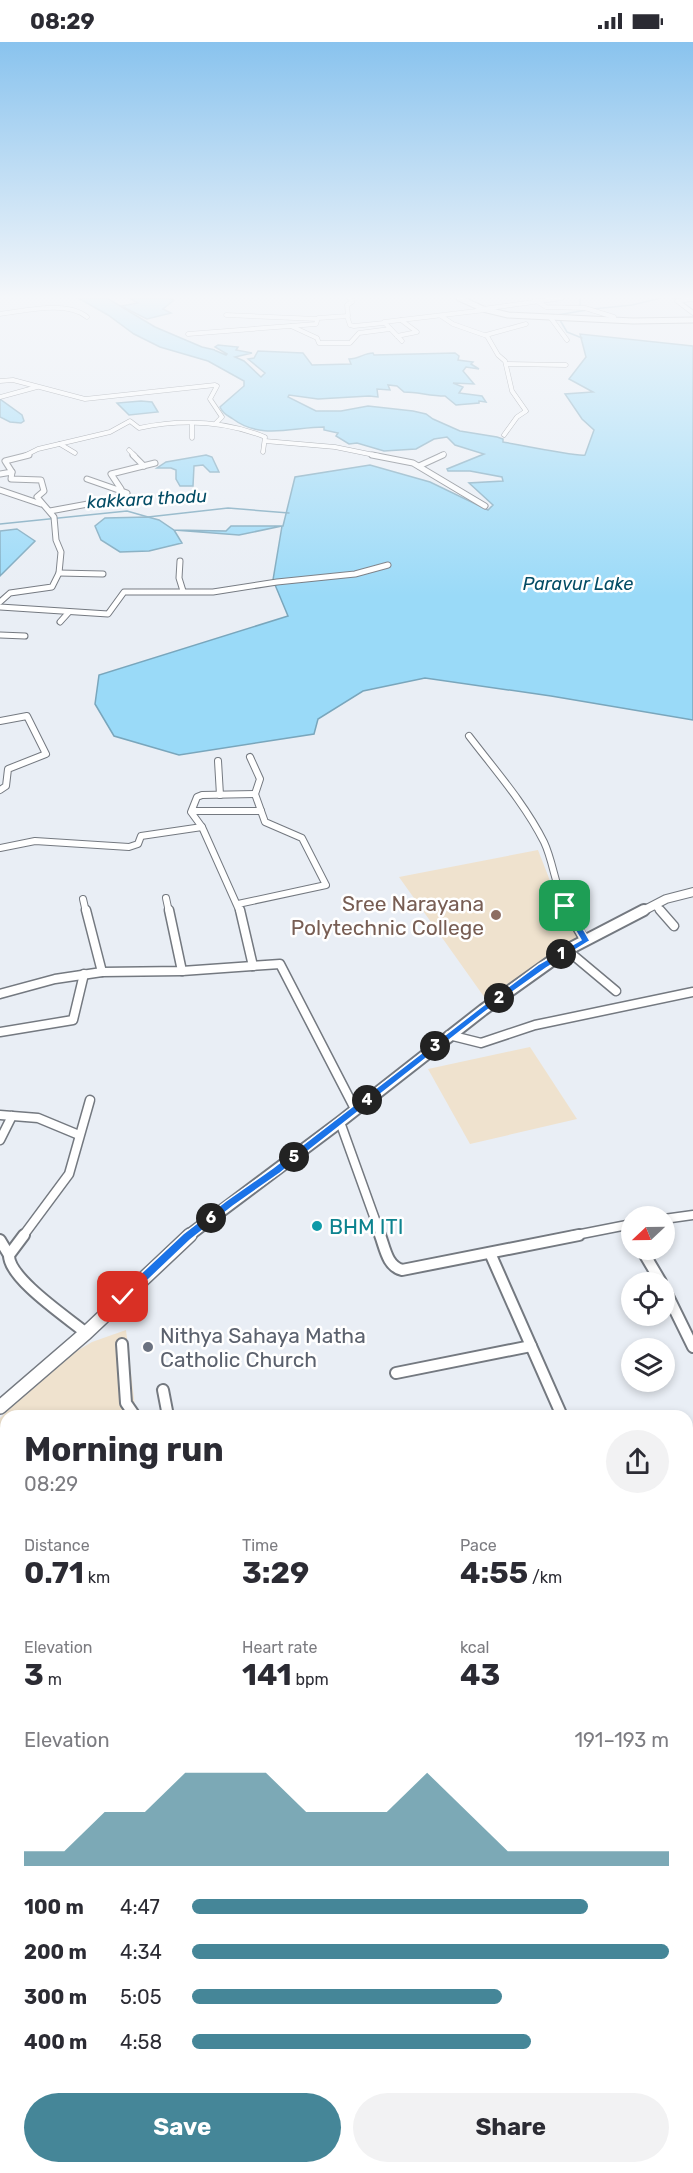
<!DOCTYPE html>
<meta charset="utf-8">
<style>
body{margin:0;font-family:Rubik,sans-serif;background:#f2f2f3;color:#2b2b33;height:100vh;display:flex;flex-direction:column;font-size:22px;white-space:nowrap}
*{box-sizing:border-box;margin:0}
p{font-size:20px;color:#7c7c81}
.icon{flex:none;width:33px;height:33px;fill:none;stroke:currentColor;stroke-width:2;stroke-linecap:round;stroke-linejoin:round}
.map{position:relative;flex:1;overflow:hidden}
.sheet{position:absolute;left:0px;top:1368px;width:693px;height:764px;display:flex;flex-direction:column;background:#fff;border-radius:18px 18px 0 0;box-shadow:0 3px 9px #0003}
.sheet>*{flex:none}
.needle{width:39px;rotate:248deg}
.tools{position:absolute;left:621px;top:1164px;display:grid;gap:12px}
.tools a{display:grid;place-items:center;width:54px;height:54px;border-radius:50%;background:#fff;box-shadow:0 3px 9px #0003;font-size:30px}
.pin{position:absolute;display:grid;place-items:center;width:51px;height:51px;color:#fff;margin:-26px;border-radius:12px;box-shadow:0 3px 9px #0006}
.km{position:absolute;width:30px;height:30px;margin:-15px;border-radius:50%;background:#222;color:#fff;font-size:16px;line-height:30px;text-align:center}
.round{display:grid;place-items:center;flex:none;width:63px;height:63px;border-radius:32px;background:#f2f2f3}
.head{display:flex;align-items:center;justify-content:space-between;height:102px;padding:0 24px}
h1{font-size:33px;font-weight:700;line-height:45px}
.metrics{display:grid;grid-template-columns:repeat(3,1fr);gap:9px;height:102px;padding:6px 24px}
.metrics div{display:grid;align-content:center}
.metrics b{font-size:30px;font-weight:700}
.metrics small{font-size:16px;font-weight:400}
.metrics p{font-size:16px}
.chart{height:168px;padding:12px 24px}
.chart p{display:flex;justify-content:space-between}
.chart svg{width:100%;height:108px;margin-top:6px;fill:#458698;opacity:.7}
.action{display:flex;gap:12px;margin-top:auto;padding:12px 24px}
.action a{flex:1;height:69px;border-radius:36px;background:#458698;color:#fff;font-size:24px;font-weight:700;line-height:69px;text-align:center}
.action a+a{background:#f2f2f3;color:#2b2b33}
ul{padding:0 24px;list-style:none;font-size:20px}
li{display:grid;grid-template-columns:96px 72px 1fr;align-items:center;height:45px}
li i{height:15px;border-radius:8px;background:#458698}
.status{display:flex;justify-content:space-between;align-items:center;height:42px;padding:0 30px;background:#fff;direction:ltr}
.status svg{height:16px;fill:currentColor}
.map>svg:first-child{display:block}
.education{fill:#efe2ce}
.water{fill:#9adaf8;stroke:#79a6bc;stroke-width:1.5}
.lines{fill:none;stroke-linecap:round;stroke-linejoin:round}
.stream{stroke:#79a6bc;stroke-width:1.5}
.minor-far5-casing{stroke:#747980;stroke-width:5}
.minor-far4-casing{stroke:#747980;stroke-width:7}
.minor-far3-casing{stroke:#747980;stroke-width:8}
.minor-far2-casing{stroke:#747980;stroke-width:11}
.minor-far1-casing{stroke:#747980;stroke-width:14}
.minor-casing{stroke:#747980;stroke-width:16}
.major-far4-casing{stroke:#747980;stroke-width:7}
.major-far3-casing{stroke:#747980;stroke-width:10}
.major-far2-casing{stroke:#747980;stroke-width:14}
.major-far1-casing{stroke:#747980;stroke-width:16}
.major-casing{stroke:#747980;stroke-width:20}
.minor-far5{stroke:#fff;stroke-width:4}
.minor-far4{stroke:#fff;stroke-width:5}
.minor-far3{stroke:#fff;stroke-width:6}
.minor-far2{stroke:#fff;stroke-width:8}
.minor-far1{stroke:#fff;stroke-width:10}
.minor{stroke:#fff;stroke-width:13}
.major-far4{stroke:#fff;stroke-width:5}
.major-far3{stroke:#fff;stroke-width:8}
.major-far2{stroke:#fff;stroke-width:10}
.major-far1{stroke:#fff;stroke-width:13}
.major{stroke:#fff;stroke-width:16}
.route{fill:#1a73e8;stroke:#fff;stroke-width:1.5}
.education-dot{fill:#8d6e63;stroke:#fff;stroke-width:2}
.culture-dot{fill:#0f9aa8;stroke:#fff;stroke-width:2}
.worship-dot{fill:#6b7280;stroke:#fff;stroke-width:2}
.labels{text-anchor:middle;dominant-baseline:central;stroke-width:5;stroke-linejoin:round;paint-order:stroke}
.far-water-label{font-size:18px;font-style:italic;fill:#034c65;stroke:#fff}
.education-label{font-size:21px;fill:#785e54;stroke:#fff;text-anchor:end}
.culture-label{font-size:21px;fill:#0d838f;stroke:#fff;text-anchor:start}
.worship-label{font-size:21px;fill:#5b616d;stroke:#fff;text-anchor:start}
</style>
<div class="status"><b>08:29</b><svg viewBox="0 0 49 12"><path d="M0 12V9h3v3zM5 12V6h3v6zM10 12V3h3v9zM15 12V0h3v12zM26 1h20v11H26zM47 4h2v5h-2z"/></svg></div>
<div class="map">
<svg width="693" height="2131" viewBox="0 0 693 2131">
<rect width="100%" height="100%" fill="#e9eef5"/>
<g class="education">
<polygon points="538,808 554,849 578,897 487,959 399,835"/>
<polygon points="530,1005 577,1077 470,1102 428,1027"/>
<polygon points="126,1288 136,1374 6,1374 6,1460 0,1461 0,1376 60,1319 92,1300"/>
</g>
<g class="water">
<path d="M78,256H107L155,285L202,305L215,308H214L226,313L227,312L215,305L218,303L238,305L236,308L252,311L235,315L244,319L261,335L265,331L248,317L254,316L258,309L303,311L312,323L351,322L349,317C359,317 364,311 373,311L374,313L455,311L459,314L458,318L473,320L471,322L479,327L466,325L463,329L474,342L453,341L463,345L459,351L482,354L486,360L479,359V361L456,363L445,354C430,354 418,350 404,350L397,344L388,343L390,348L377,347L378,355L369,354L318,357L289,353L288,355L316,369H341L368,364L413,369L426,372L433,377L460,389L497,395L503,397V400C515,402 578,415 585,413L594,388L582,377L565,352L593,350L569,337L586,315L580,292L693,304V678L551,654L425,636L363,649L318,677L314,692L179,713L114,694L95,662L99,633L288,574L273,538L282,484L239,493L174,488L182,501L149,509L120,510L101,498L95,484L105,476L148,475L159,478L174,488L226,489L231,484H283L295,435L370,423L430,440L488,468L493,463L469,441L503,439L502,435L470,429H448L447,427L484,412L455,403L447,395L434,397L416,407L384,409L357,401L349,402L336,394L338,391L324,388V385C293,385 261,398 233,377C227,373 223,372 220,365L244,344V339L208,319L160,305L134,292L108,273Z"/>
<polygon points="129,256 168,256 174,258 163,267 171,271 147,277 121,264 138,261"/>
<polygon points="0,357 22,373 24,379 21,381 10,380 0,375"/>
<polygon points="141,359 152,360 158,370 129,373 117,361"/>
<polygon points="206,413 212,415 219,430 210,430 203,423 194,424 193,444 180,444 176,437 176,428 171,426 157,426 166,420"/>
<polygon points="17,487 35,499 0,534 0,489"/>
</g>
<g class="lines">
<g class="stream">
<polyline points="580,256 580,265"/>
<polyline points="672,256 676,257"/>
<polyline points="682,260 693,268"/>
<polyline points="593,267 632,263 661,256"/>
<polyline points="582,296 567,290 557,273 587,268"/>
<polyline points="0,482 127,469 148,475 228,466 289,471"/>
</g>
<defs>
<g id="minor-far5">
<polyline points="693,257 677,259 693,271"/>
<polyline points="535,258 546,265 585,266 614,275 614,278"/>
<polyline points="483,267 562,256"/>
<path d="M0,272C25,269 67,258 87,275"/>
<polyline points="226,273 317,277"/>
<polyline points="347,274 350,283 354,284 384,281"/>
<polyline points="441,274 453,282 487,294 498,313 505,319 512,349 526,369 517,375 504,393"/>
<polyline points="550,275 567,298"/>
<polyline points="291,284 317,296 319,301 350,301 359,291 390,287"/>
<polyline points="188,292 316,282 318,276 348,274 347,263 352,260 349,256"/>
<polyline points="486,293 526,282"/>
<polyline points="397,294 417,290 401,278"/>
<polyline points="402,299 384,280 485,268"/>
<polyline points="506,322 566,323"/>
<polyline points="0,339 13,338 85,357 215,343 217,344 210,357 222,375 216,381"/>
<polyline points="0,355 37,345"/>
<polyline points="192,381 192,396"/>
<polyline points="265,399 335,405 379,414"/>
<polyline points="60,402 75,411"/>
<polyline points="129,408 135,414"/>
<path d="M24,414L38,407L110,390L130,379L139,386C181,377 225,379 265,395L263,410"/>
<polyline points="440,414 444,412"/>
</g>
<g id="minor-far4">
<polyline points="133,413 144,424"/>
<polyline points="372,413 413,421 485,464"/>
<polyline points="419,424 443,413"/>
<polyline points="0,432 12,430 5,419 29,413"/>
<polyline points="121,447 111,432 155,421"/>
<polyline points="0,448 41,462"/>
<polyline points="50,469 115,457 127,451 87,437"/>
<polyline points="180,519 179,536 183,549"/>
<polyline points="59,531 103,532"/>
<polyline points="0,560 10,551 52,545 59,531 61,510 56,498 54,475 37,455 44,449 41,438 11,437 12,430"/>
<polyline points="0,565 108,572 124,550 213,550 277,540 355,532 388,523"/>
<polyline points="60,580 69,570"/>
<polyline points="0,593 25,594"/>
</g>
<g id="minor-far3">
<polyline points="0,679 27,674 46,712 8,727 6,744 0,748"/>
<path d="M469,694C495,728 525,762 544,800C554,821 555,847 568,870"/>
<polyline points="218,719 220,753"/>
<polyline points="192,769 261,769"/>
<polyline points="0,806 35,799 129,805 138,802 141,794 202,785"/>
<polyline points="166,856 169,870"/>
<polyline points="83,857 86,870"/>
<polyline points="238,862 326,843 302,796 265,780 255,752 260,737 250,715"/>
<polyline points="655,863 661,870"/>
<polyline points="240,870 202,785 191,770 197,755 202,753 255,752"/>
</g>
<g id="minor-far2">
<polyline points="169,868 182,929"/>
<polyline points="240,868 253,924"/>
<polyline points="567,868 585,899"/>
<polyline points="660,868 674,884"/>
<polyline points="567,908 616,949"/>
<polyline points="102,930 182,929 280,922 355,1067"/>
<polyline points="0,952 55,937 102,930 86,868"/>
<polyline points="0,990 73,978 84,932"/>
<polyline points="449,993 481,1001 535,983 693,950"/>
<polyline points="0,1073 38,1076 79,1093"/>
<polyline points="340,1080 381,1194"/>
<polyline points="0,1098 12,1074"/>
<polyline points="664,1177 693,1173"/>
<polyline points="23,1194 69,1132 90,1058"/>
<polyline points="571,1194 632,1182"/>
</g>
<g id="minor-far1">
<path d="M24,1193L9,1213C8,1236 68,1276 86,1291"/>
<path d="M380,1193C385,1206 387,1224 402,1228L579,1193"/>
<polyline points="0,1198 9,1213"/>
<polyline points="642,1208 661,1240"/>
<polyline points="490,1211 562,1374"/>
<polyline points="664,1246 693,1305"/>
<polyline points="122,1302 126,1361 135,1374"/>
<polyline points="396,1331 531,1304"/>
<polyline points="163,1348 168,1374"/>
<polyline points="687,1483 693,1482"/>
<polyline points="0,1514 6,1512"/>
</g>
<g id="minor">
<polyline points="4,1616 6,1638"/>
<polyline points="687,1854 693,1853"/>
<polyline points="0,2058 6,2058"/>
<polyline points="69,2126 69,2131"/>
<polyline points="179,2126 180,2131"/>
<polyline points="538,2126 541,2131"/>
<polyline points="133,2131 143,2126"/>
</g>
<polyline id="major-far4" points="459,256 483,267 508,273 633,279 693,278"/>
<polyline id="major-far3" points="641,870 666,857 693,850"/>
<polyline id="major-far2" points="188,1194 340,1080 483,968 567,908 644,868"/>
<polyline id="major-far1" points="0,1365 86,1291 190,1193"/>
<g id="major">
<polyline points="0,1688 6,1689"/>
<polyline points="687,1703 693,1704"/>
<polyline points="687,1887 693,1907"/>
</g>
</defs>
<use href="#minor-far5" class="minor-far5-casing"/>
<use href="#minor-far4" class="minor-far4-casing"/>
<use href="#minor-far3" class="minor-far3-casing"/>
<use href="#minor-far2" class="minor-far2-casing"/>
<use href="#minor-far1" class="minor-far1-casing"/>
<use href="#minor" class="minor-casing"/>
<use href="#major-far4" class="major-far4-casing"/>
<use href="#major-far3" class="major-far3-casing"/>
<use href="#major-far2" class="major-far2-casing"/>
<use href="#major-far1" class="major-far1-casing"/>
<use href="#major" class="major-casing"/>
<use href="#minor-far5" class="minor-far5"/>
<use href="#minor-far4" class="minor-far4"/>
<use href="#minor-far3" class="minor-far3"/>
<use href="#minor-far2" class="minor-far2"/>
<use href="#minor-far1" class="minor-far1"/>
<use href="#minor" class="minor"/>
<use href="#major-far4" class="major-far4"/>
<use href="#major-far3" class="major-far3"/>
<use href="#major-far2" class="major-far2"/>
<use href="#major-far1" class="major-far1"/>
<use href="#major" class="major"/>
</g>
<linearGradient id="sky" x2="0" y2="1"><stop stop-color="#89c3ee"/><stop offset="0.46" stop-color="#f5f7fa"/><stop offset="1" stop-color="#f5f7fa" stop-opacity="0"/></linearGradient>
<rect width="693" height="554" fill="url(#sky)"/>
<polygon class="route" points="562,862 570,864 590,899 588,900 546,926 486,969 280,1131 233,1164 190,1198 127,1258 119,1258 119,1252 183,1192 226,1159 273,1126 480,966 539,922 581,898 561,864"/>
<circle class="education-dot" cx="496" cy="873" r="6"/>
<circle class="culture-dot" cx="317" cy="1184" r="6"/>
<circle class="worship-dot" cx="148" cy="1305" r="6"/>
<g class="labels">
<g class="far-water-label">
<text transform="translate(147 457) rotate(-3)">kakkara thodu</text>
<text x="578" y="542">Paravur Lake</text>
</g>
<g class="education-label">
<text x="484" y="861">Sree Narayana<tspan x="484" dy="24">Polytechnic College</tspan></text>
</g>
<g class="culture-label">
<text x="329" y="1184">BHM ITI</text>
</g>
<g class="worship-label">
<text x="160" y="1293">Nithya Sahaya Matha<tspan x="160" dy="24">Catholic Church</tspan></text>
</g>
</g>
</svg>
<div class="tools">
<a><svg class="needle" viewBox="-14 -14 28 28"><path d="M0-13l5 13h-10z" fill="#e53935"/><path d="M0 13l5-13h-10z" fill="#7c7c81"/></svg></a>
<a><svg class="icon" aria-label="locate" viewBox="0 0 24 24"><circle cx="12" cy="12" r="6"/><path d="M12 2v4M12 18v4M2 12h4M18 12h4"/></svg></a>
<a><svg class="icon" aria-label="layers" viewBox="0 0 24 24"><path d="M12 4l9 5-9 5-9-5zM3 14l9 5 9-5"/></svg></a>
</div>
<div class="pin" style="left:565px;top:864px;background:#1e9e55"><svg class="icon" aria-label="arrive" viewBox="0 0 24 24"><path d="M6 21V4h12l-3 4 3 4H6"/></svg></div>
<div class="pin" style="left:123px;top:1255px;background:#d93025"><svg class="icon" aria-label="check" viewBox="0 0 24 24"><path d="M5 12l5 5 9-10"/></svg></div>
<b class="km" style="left:561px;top:912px">1</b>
<b class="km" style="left:499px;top:956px">2</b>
<b class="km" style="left:435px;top:1004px">3</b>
<b class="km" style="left:367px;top:1058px">4</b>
<b class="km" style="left:294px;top:1115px">5</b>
<b class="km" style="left:211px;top:1176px">6</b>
<section class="sheet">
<div class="head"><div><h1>Morning run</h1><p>08:29</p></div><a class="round"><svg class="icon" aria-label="share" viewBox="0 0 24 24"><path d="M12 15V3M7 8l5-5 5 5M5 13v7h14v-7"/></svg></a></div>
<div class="metrics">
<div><p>Distance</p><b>0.71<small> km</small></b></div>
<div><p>Time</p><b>3:29</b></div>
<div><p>Pace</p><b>4:55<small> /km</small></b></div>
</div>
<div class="metrics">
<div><p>Elevation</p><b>3<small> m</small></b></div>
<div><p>Heart rate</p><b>141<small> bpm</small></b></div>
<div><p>kcal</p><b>43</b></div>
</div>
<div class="chart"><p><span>Elevation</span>191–193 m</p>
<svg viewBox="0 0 160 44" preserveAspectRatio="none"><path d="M0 44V38L10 38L20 22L30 22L40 6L50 6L60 6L70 22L80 22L90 22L100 6L110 22L120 38L130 38L140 38L150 38L160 38V44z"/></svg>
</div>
<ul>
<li><b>100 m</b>4:47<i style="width:83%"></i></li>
<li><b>200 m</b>4:34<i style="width:100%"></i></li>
<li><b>300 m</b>5:05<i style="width:65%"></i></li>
<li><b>400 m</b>4:58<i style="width:71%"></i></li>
</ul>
<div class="action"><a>Save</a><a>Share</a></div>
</section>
</div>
